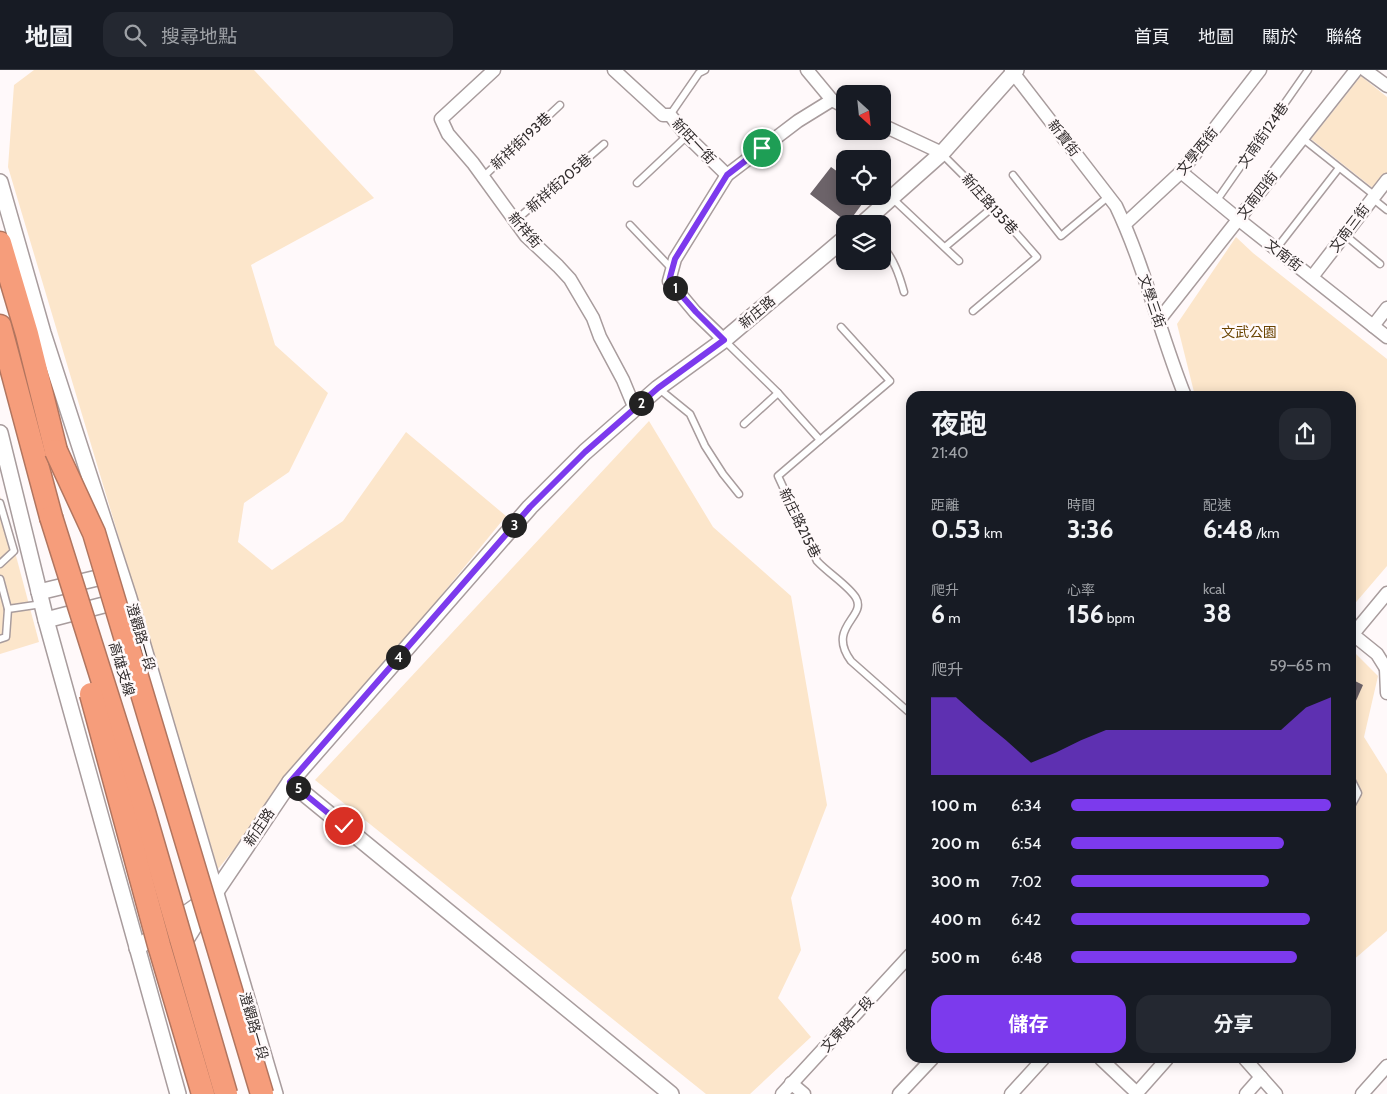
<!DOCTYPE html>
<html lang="zh-TW">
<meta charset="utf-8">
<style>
body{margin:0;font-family:Cabin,"Noto Sans TC",sans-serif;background:#242831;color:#f1f3f6;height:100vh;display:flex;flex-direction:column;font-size:19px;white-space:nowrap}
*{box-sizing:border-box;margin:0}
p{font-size:16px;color:#9ea1a6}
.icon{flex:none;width:28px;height:28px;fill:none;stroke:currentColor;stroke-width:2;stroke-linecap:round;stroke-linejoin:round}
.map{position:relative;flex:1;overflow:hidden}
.details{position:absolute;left:906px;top:321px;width:450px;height:672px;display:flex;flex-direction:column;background:#171b24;border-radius:15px;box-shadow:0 2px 12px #0003}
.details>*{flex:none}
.needle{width:32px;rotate:153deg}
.tools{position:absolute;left:836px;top:15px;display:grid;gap:10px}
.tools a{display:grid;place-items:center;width:55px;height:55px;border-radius:10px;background:#171b24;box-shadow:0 2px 12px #0003;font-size:25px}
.pin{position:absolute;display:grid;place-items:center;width:42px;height:42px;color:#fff;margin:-21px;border:2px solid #fff;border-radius:50%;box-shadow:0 1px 5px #0007}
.km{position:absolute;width:25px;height:25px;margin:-12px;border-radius:50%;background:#222;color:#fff;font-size:14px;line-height:25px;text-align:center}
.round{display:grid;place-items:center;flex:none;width:52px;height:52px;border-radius:15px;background:#242831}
.head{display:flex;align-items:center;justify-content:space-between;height:85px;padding:0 25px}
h1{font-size:28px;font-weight:700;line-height:38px}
.figures{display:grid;grid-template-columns:repeat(3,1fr);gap:8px;height:85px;padding:5px 25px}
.figures div{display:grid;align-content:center}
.figures b{font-size:25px;font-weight:700}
.figures small{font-size:14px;font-weight:400}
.figures p{font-size:14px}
.chart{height:140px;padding:10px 25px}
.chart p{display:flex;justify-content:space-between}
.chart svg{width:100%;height:90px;margin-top:5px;fill:#7c3aed;opacity:.7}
.button{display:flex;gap:10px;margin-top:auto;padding:10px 25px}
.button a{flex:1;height:58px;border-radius:15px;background:#7c3aed;color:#fff;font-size:20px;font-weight:700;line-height:58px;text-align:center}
.button a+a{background:#242831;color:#f1f3f6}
ul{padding:0 25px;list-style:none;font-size:16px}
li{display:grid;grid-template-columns:80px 60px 1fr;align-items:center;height:38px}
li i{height:12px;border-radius:6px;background:#7c3aed}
header{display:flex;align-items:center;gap:30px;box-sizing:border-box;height:70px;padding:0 25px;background:#171b24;border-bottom:1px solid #363941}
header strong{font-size:24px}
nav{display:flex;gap:28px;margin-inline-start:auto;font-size:18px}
.search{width:350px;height:45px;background:#242831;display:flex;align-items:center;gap:12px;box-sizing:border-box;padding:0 18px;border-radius:15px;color:#9ea1a6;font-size:19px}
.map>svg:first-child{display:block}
.green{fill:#fce6cb}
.building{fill:#6c6369}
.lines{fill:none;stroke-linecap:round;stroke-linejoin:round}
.service-casing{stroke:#a89c9d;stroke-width:9}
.minor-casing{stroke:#a89c9d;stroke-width:15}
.tertiary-casing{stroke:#a89c9d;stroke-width:18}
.motorway-casing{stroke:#b1755f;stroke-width:25}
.service{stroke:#fff;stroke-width:6}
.minor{stroke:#fff;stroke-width:12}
.tertiary{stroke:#fff;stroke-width:15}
.motorway{stroke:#f69d7b;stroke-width:22}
.motorway-bridge-casing{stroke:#b1755f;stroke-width:25;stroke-linecap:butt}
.motorway-bridge{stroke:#f69d7b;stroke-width:22}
.route-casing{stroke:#fff;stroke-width:10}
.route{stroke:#7c3aed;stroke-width:6}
.labels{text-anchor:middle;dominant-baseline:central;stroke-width:5;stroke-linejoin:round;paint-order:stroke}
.street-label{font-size:14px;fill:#312c2c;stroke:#fff9fa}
.park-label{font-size:14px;fill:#694300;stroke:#fff9fa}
</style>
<header>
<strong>地圖</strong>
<div class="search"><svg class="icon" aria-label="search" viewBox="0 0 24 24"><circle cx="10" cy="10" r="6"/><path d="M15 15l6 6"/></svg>搜尋地點</div>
<nav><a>首頁</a><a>地圖</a><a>關於</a><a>聯絡</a></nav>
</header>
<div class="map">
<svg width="1387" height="1024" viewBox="0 0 1387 1024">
<rect width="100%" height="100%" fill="#fff9fa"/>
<g class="green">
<polygon points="34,0 254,0 374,128 251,195 275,275 328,323 289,402 244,433 238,472 272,500 343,451 406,362 506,446 218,799 8,97 14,15"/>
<polygon points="1361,6 1387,27 1387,103 1374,119 1311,69"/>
<polygon points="1236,167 1253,183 1387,289 1387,496 1351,538 1351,326 1195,326 1177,254"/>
<polygon points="649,351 713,457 791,526 827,735 791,828 801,880 778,928 811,967 750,1024 706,1024 315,710"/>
<polygon points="0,426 39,572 0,584"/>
<polygon points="1351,579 1378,606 1364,667 1387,704 1387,861 1351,892"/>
</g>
<g class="building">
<polygon points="831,97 845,107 845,126 868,126 848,153 810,124"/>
<polygon points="1351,609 1363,615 1351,642"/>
</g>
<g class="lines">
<defs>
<g id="service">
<polyline points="670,45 699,3 705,0"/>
<polyline points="1302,68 1374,125"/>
<polyline points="942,84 978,120 1037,187 973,241"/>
<polyline points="1013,105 1061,166 1109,126"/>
<polyline points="483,107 560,35"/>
<polyline points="637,113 687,66"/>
<polyline points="891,127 959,191"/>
<polyline points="1372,128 1387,140"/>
<polyline points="1217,130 1308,0"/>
<polyline points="515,151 604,74"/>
<polyline points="630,155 672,199"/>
<polyline points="1345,165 1380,194"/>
<path d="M882,175C894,190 899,204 904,222"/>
<polyline points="945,177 993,137"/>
<polyline points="1276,179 1339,98"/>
<path d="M725,271L778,323L820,370L778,406L817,491C828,503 849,516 856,528C867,547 826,557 851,591L911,644"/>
<polyline points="658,318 690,344 705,376 723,404 739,424"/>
<polyline points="744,354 778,323"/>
<polyline points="820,370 890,311 841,257"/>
<polyline points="0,433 14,481 0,494"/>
<polyline points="0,509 8,539"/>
<polyline points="0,569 6,567 8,539 42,534"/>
<polyline points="1351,709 1358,723 1351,736"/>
</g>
<g id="minor">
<polyline points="494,0 441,49 448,64 473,93 526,166 558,196 570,209 593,248 600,267 623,310 635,339"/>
<polyline points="614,0 663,45 670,45 687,66 727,105"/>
<polyline points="807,0 832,30 845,37"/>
<path d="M1011,0L1116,136C1145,197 1160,264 1185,326"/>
<polyline points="1365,0 1387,16"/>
<polyline points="882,55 942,83"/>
<polyline points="1181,102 1238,149 1387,267"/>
<polyline points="1125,154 1181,102 1260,0"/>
<polyline points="1312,207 1387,110"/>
<polyline points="1159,250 1356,0"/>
<polyline points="1373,256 1387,238"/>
<polyline points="724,270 695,242 669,211 675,189 727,105 798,51 832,30"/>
<polyline points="1351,563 1377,584 1387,600"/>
<polyline points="1353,564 1387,523"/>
<polyline points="1386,599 1387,623"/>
<polyline points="1101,989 1138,1024"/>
<polyline points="1245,989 1276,1024"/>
<polyline points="791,1013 804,1024"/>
<polyline points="782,1024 911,884"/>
<polyline points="899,1024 932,989"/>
<polyline points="1011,1024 1043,989"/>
<polyline points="1136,1024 1167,989"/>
<polyline points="1246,1024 1261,1007"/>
<polyline points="1362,1024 1387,996"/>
</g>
<g id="tertiary">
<polyline points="0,112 43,263 129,528 275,1024"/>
<polyline points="862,154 942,83 1016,0"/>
<polyline points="0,363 46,550 178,1024"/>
<polyline points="39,522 114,504"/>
<polyline points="46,550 123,530"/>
<polyline points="290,712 671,1024"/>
<polyline points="137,878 215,823 290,712 530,437 585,382 658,318 724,270 845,168"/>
<polyline points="180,879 209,833"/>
</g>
<g id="motorway">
<polyline points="0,173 27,264 56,381"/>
<polyline points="0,256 51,447"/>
</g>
</defs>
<use href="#service" class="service-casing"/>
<use href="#minor" class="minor-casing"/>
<use href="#tertiary" class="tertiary-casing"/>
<use href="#motorway" class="motorway-casing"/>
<use href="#service" class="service"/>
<use href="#minor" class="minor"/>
<use href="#tertiary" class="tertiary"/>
<use href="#motorway" class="motorway"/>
<defs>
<g id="motorway-bridge">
<polyline points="56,381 94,463 262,1024"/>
<polyline points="51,447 144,742 226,1024"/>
<polyline points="91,624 159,875 203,1024"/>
</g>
</defs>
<use href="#motorway-bridge" class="motorway-bridge-casing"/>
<use href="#motorway-bridge" class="motorway-bridge"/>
</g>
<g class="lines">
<defs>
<polyline id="route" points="344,756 290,712 530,437 585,382 658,318 724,270 696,242 669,211 675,189 727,105 762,78"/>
</defs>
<use href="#route" class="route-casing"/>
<use href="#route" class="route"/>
</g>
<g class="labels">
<g class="street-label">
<text transform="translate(1263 65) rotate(-55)">文南街124巷</text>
<text transform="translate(1064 68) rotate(52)">新寶街</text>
<text transform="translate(521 71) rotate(-43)">新祥街193巷</text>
<text transform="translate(694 71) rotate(47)">新旺一街</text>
<text transform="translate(1197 81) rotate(-51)">文學西街</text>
<text transform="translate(559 113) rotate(-41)">新祥街205巷</text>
<text transform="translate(1257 125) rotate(-52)">文南四街</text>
<text transform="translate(990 134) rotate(48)">新庄路135巷</text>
<text transform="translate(1349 158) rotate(-53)">文南三街</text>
<text transform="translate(525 160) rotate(49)">新祥街</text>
<text transform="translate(1284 185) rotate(38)">文南街</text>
<text transform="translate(1152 231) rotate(71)">文學三街</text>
<text transform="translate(757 242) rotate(-40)">新庄路</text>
<text transform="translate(800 453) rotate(64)">新庄路215巷</text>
<text transform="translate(141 567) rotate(74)">澄觀路一段</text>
<text transform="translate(122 599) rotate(73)">高雄支線</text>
<text transform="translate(259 757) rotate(-56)">新庄路</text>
<text transform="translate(847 954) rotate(-47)">文東路一段</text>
<text transform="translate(254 956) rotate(74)">澄觀路一段</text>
</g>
<g class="park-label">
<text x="1249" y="262">文武公園</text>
</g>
</g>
</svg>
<div class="tools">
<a><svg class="needle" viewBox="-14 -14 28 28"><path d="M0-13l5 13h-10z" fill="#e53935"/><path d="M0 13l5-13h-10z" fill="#9ea1a6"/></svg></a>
<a><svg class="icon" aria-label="locate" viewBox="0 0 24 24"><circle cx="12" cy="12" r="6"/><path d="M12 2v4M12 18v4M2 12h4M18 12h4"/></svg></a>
<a><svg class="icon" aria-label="layers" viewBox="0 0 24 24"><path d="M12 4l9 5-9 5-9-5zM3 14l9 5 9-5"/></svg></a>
</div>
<div class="pin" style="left:762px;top:78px;background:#1e9e55"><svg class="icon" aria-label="arrive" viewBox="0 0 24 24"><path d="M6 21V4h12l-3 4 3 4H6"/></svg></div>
<div class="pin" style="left:344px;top:756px;background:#d93025"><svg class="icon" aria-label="check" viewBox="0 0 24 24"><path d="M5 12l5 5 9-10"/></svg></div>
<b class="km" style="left:675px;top:218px">1</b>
<b class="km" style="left:641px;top:333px">2</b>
<b class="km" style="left:514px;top:455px">3</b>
<b class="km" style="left:398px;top:587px">4</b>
<b class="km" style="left:298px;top:718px">5</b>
<section class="details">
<div class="head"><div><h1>夜跑</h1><p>21:40</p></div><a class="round"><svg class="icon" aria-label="share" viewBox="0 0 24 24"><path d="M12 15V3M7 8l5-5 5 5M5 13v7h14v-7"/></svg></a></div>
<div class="figures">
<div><p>距離</p><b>0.53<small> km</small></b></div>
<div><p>時間</p><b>3:36</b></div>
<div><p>配速</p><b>6:48<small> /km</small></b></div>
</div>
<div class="figures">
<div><p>爬升</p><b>6<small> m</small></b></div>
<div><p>心率</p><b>156<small> bpm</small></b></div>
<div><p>kcal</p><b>38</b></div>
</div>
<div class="chart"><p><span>爬升</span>59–65 m</p>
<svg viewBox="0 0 160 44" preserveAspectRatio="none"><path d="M0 44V6L10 6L20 17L30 27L40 38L50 33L60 27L70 22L80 22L90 22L100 22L110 22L120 22L130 22L140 22L150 11L160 6V44z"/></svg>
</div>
<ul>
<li><b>100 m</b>6:34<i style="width:100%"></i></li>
<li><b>200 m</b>6:54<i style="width:82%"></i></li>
<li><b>300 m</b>7:02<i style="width:76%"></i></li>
<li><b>400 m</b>6:42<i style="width:92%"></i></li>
<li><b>500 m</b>6:48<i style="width:87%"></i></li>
</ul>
<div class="button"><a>儲存</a><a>分享</a></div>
</section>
</div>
